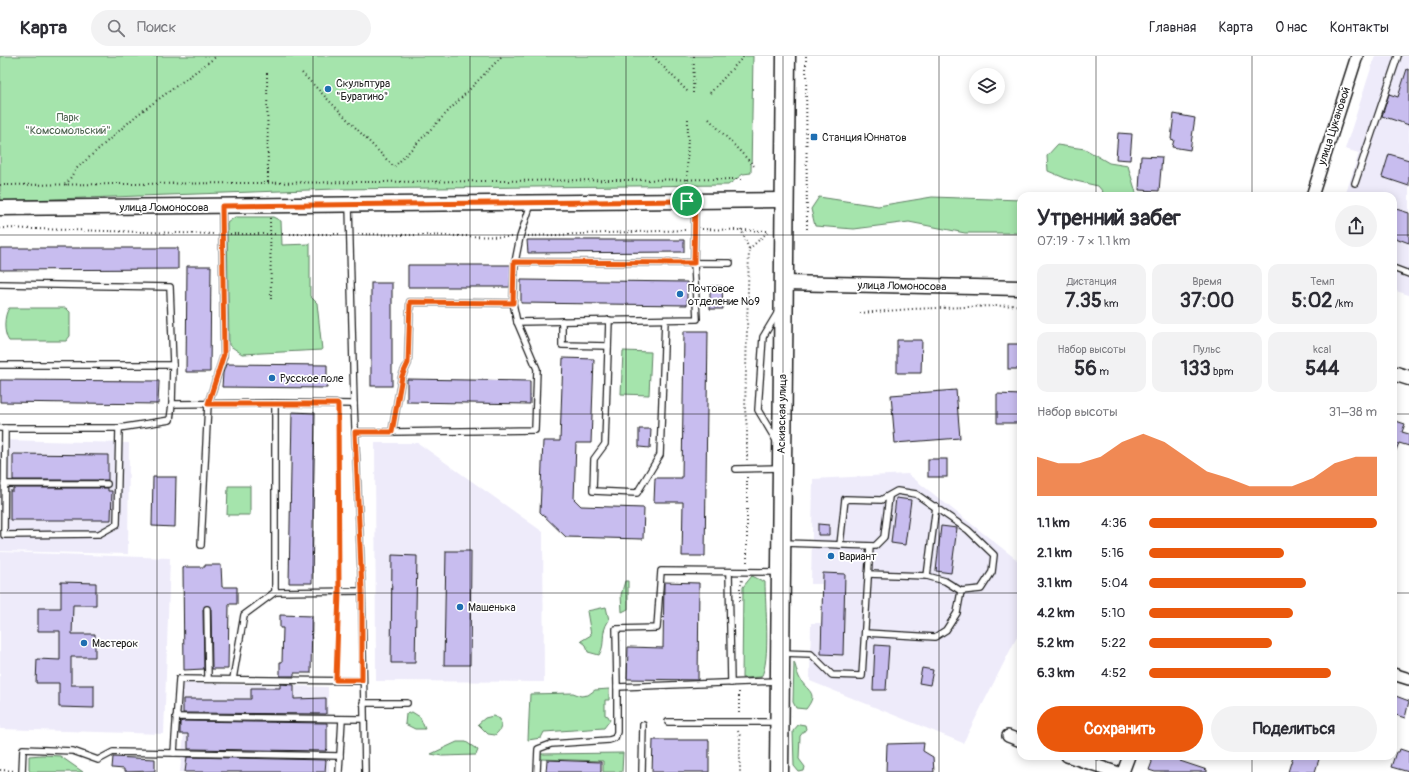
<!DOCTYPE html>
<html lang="ru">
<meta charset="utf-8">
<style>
body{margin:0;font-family:Pangolin,sans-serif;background:#f2f2f3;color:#2b2b33;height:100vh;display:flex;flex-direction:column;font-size:15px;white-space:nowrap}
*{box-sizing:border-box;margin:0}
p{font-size:13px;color:#7c7c81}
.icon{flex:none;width:22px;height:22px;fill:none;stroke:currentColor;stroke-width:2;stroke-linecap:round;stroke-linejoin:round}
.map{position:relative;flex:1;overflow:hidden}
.drawer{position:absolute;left:1017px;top:136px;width:380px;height:568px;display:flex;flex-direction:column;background:#fff;border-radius:12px;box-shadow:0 2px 10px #0003}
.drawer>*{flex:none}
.buttons{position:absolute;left:969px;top:12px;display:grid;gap:8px}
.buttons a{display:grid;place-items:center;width:36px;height:36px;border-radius:50%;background:#fff;box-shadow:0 2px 10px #0003;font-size:20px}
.pin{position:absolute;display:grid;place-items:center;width:34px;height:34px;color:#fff;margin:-17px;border:2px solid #fff;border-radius:50%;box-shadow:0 1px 4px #0007}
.round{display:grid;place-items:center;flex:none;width:42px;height:42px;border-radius:21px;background:#f2f2f3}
.head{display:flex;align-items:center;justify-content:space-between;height:68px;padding:0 20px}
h1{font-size:22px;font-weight:800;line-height:30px}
.stats{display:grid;grid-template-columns:repeat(3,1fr);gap:6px;height:68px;padding:4px 20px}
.stats div{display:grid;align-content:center;border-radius:10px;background:#f2f2f3;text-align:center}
.stats b{font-size:20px;font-weight:800}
.stats small{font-size:11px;font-weight:400}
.stats p{font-size:11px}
.chart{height:112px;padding:8px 20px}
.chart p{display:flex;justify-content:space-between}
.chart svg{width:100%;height:72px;margin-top:4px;fill:#ea580c;opacity:.7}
.action{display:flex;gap:8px;margin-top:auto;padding:8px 20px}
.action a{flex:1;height:46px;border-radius:24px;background:#ea580c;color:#fff;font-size:16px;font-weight:800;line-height:46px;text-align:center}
.action a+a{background:#f2f2f3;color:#2b2b33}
ul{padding:0 20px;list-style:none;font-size:13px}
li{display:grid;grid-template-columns:64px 48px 1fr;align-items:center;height:30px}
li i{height:10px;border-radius:5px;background:#ea580c}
header{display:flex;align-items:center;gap:24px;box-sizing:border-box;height:56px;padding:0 20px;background:#fff;border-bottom:1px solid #e1e1e2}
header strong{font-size:19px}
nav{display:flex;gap:22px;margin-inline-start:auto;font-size:14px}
.search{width:280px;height:36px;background:#f2f2f3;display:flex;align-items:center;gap:10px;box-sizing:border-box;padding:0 14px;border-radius:22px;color:#7c7c81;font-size:15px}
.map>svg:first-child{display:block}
.built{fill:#eeebfa}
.green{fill:#a5e4ac;stroke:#608064}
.building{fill:#c8bdef;stroke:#1c1c1c}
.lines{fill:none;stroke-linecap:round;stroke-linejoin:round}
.service-casing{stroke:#1c1c1c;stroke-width:8}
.minor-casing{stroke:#1c1c1c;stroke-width:14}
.tertiary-casing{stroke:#1c1c1c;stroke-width:17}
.primary-casing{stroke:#1c1c1c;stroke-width:21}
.path{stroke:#1c1c1c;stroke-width:2;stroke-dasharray:1 3;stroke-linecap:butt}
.service{stroke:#fff;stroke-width:5.5}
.minor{stroke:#fff;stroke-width:11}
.tertiary{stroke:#fff;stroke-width:14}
.primary{stroke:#fff;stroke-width:18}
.route-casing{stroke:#fff;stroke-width:8}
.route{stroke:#ea580c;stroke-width:5}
.grid{fill:none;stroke:#1c1c1c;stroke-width:1;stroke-opacity:0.55}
.poi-dot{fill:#1f6fb2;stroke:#fff;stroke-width:1.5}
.labels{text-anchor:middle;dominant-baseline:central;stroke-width:3.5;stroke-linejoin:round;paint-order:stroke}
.poi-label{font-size:11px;fill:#1c1c1c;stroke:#fff;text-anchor:start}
.park-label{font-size:11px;fill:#4c624e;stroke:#fff}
.street-label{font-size:11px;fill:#1c1c1c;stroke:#fff}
</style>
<header>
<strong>Карта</strong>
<div class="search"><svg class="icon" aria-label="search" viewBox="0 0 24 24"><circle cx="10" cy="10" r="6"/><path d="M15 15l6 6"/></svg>Поиск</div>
<nav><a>Главная</a><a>Карта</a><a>О нас</a><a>Контакты</a></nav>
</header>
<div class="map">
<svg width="1409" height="716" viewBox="0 0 1409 716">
<rect width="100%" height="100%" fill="#fff"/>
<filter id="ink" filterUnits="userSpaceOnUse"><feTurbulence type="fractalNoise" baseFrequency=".025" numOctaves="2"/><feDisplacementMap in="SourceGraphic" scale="8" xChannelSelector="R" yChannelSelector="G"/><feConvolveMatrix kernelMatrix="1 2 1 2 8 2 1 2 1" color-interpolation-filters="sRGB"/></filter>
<g filter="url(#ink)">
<g class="built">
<polygon points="1375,0 1409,0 1409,239 1393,234 1393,140 1345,140 1359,97 1345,93"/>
<polygon points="0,384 129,387 128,498 0,495"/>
<polygon points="375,387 418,387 543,476 544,626 376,625"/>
<polygon points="908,418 1021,507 1021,573 963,687 810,625 811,567 822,567 823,528 811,528 813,423"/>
<polygon points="0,496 170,502 164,678 0,673"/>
<polygon points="180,627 328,631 329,716 180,716 184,679 179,679"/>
</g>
<g class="green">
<polygon points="0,0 753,0 751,117 743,118 728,129 336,133 0,145"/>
<polygon points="1057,89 1085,93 1109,107 1128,110 1137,140 1101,140 1103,136 1098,130 1067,123 1048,115 1047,100"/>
<polygon points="819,141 878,150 932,141 1021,144 1021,177 965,177 909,166 854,173 815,170 811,153"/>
<polygon points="235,161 273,161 281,165 282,189 310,188 310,240 317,247 322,294 242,298 229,289 227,167"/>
<path d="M9,252H66L70,256V280L66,285H9C3,277 4,259 9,252Z"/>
<polygon points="623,295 651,296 649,339 621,338"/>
<polygon points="228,430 250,430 250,459 227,459"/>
<path d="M752,520L765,526C765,547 771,606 761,621L742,622L743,531Z"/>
<polygon points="625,525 628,525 628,553 622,556 621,539"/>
<path d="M606,551L609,564C599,579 607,586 599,599L588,596L586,589L581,585L591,579L587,555Z"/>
<path d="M794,606C796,611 797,617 799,621C806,636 820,635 806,653L796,652L793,646Z"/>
<polygon points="609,633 609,644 605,644 605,659 608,660 610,664 604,672 544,676 541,682 528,684 530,638 573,637 581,640 588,639 595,634"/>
<polygon points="412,656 420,661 425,673 415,673 405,668 406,658"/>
<path d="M493,660L500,663C502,670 501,674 495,679L488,678L478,668L485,662Z"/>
<polygon points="799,668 805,669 806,673 800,680 799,703 805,711 804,715 799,716 794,710 793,675"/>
<polygon points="457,686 466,686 478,694 476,699 442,700 431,698"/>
<polygon points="623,697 622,716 603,716 603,705 540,703 540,698"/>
<polygon points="42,699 60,700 83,716 31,716 29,714 29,700"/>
</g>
<g class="building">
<polygon points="1407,13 1409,14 1409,69 1382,60 1389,38 1398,41"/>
<polygon points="1174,58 1195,62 1190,94 1172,91 1174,84 1171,83"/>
<polygon points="1118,77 1132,78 1130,104 1116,103"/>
<polygon points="1389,98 1409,104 1409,130 1382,121"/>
<polygon points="1141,100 1162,101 1159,135 1139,134"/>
<polygon points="1393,152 1409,157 1409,187 1393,181"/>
<polygon points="527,184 684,184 684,196 528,197"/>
<polygon points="0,192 178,192 178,213 0,214"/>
<polygon points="408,209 511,209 510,231 408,231"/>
<polygon points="187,210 211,210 210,316 186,316"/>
<polygon points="521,224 687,226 687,249 521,247"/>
<rect x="371" y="227" width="21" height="103"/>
<polygon points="710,230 722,230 723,253 710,253"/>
<polygon points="684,275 708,275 705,500 682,500 683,446 654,446 655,422 682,422"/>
<polygon points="897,284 922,284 921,317 897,317"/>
<rect x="1008" y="288" width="13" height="25"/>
<polygon points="563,302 594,303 591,387 576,387 574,443 581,450 644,452 643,483 566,481 540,456 543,385 560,385"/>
<polygon points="226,308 327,309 327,332 222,331 223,317"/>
<polygon points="407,323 530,325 530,348 407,346"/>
<polygon points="0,324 159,325 158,348 0,346"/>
<polygon points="956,334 960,382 895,387 891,339"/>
<polygon points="997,338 1021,339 1021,367 997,367"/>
<polygon points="292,356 315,357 312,527 289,527"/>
<polygon points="1393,364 1405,368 1402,376 1409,378 1409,390 1399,387 1394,399 1393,398"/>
<polygon points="639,373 651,373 650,392 639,391"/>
<polygon points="13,398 108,399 108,424 13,424"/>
<rect x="928" y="403" width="19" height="18"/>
<polygon points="153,421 176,421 175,471 152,470"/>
<polygon points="13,432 108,432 108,435 112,435 111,464 10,464 10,435 13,435"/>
<polygon points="896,442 911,444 905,489 891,487"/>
<polygon points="818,468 829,469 829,479 818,479"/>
<polygon points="941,470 957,472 951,517 936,515"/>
<polygon points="446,495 471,495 470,609 444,609"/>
<polygon points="392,499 417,500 415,607 391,607"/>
<polygon points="205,509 221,509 222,531 237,531 237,548 229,548 228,613 212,613 211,553 207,549 203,553 204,613 184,614 183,511 205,511"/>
<polygon points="823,517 845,518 843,599 821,598"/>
<polygon points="61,526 96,527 96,549 73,549 72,578 95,578 95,601 71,601 71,629 94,629 94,652 59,651 59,627 36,627 37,603 60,604 60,575 38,575 38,552 61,552"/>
<polygon points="664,526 699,527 698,624 627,623 628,591 663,592"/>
<polygon points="280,559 312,560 311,617 294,617 294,620 280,620 280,606 282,606 283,572 280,572"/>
<polygon points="875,589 889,590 886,634 873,634"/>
<polygon points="922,612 933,614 930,629 919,627"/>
<polygon points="280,628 294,629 294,643 326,642 326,658 183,657 183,643 251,643 251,632 280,632"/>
<polygon points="1393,639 1409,645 1405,662 1393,658"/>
<polygon points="183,665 327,667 327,692 326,695 188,693 188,678 180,678 180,666"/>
<polygon points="653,684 709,684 709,716 652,716"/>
<polygon points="924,687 923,695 933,701 934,716 886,716 887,688"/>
<polygon points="1400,693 1409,696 1409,716 1391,711 1396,696 1399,696"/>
<polygon points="1150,700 1182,700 1180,705 1207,714 1207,716 1155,716 1149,714 1152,706"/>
<polygon points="1293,700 1320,700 1315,716 1288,716"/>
<polygon points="113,701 155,703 155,715 124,716 124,713 112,712"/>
<polygon points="187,701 326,704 325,716 185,716"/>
<polygon points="547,704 601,706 601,716 546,716"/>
</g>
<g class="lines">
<defs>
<g id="service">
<polyline points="1355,127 1398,0"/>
<polyline points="349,149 354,348 362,535 365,716"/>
<polyline points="515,206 730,207"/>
<polyline points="1393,212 1409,218"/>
<polyline points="0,228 170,231 173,309"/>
<polyline points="513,247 515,206 520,181 531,148"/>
<polyline points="609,264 605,388 594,403 593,435 637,437 660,399 665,264"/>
<polyline points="562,265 562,289 608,290"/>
<polyline points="517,266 697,263 694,207 695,146"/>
<polyline points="0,309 173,309 172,348"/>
<polyline points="275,347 354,348"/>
<polyline points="0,372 119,372 170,364 172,348 275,347 275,536 244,559 233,623"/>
<polyline points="5,372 4,479 99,478 117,468 119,372"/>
<polyline points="355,376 392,376 402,320 408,307 410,246 513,247 517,266 537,313 535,374 392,376"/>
<polyline points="777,386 758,354 763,281 778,256"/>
<polyline points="736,413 780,412"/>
<polyline points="4,428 107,428"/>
<polyline points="784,487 875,490 884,481 889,441"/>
<polyline points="201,489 208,348 224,299 222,151"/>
<polyline points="840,489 845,443 881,444 897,435 916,438 968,474 994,499 992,516 981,533 961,535 945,525 927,520"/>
<polyline points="729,516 731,627"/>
<polyline points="868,518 927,520 936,450"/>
<polyline points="275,536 362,535"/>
<polyline points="207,553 208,623"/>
<polyline points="865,577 935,581 946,574 957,557 961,535"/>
<polyline points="782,597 811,598 832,619 862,620 870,490"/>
<polyline points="778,625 617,631 616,573 657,572 661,515 780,516"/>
<polyline points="363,647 407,647"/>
<polyline points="176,661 363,663"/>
<polyline points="668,666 778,666"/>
<polyline points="174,697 340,700"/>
<polyline points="22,716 23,693 73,695 98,704 113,696 174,697 179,623 362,625"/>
<polyline points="339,716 342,663"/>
<polyline points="537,716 538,693 551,688 609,684 615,682 617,676 617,631"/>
<polyline points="642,716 643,669"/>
</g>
<g id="minor">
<polyline points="1312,140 1357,0"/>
<polyline points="1393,618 1409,623"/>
<polyline points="1008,680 1021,685"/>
<polyline points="1067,700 1116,716"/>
<polyline points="1123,716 1129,700"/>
</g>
<g id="tertiary">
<polyline points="0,152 784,144"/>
<polyline points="784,227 1021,232"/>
<polyline points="1393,317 1409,322"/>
</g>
<polyline id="primary" points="779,716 786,0"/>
</defs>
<use href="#service" class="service-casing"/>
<use href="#minor" class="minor-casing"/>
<use href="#tertiary" class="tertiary-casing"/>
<use href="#primary" class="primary-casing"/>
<g class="path">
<polyline points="653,0 689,37"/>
<polyline points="806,0 807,176"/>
<polyline points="267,17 268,127"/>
<polyline points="302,17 394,111 502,0"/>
<polyline points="693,37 694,0"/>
<polyline points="710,37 744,0"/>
<polyline points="709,63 756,112"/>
<polyline points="0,129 741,123"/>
<polyline points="66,129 76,113 137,59 217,0"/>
<polyline points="687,132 688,62"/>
<polyline points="270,162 271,244"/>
<polyline points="0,172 214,178"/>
<polyline points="702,173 769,175"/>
<polyline points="741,173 749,193 745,354 747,372 747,404"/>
<polyline points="230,178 342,178"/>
<polyline points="358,178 512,181"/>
<polyline points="528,180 686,174"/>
<polyline points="749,193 769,175"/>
<polyline points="860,257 912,253 1021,249"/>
<polyline points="338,356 339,527"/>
<polyline points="747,421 747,508"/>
<polyline points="740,545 740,532 742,524"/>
<polyline points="336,617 339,544"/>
<polyline points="739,657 739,634"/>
<polyline points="738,675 740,680 740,716"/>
<polyline points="0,714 15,715"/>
</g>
<use href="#service" class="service"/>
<use href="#minor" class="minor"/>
<use href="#tertiary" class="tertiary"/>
<use href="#primary" class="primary"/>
</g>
</g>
<g class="lines" filter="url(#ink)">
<defs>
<polygon id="route" points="687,145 695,145 694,207 514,206 513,247 410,246 408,307 402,320 392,376 355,376 362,535 362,624 336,624 339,536 338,348 208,348 224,298 222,150"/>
</defs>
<use href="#route" class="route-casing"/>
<use href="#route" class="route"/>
</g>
<path class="grid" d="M157,0V716M313,0V716M470,0V716M626,0V716M783,0V716M939,0V716M1096,0V140M1252,0V140M0,179H1021M1393,179H1409M0,358H1021M1393,358H1409M0,537H1021M1393,537H1409M1096,700V716M1252,700V716"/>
<g class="poi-dot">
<circle cx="328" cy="33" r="4"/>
<rect x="810" y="77" width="8" height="8" rx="2"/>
<circle cx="680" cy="238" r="4"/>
<circle cx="272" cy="322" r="4"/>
<circle cx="831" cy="500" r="4"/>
<circle cx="460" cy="551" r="4"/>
<circle cx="84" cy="587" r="4"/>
</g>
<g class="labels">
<g class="poi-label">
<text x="336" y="27">Скульптура<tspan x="336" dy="13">"Буратино"</tspan></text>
<text x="822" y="81">Станция Юннатов</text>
<text x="688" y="232">Почтовое<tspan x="688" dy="13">отделение №9</tspan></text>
<text x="280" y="322">Русское поле</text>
<text x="839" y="500">Вариант</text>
<text x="468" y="551">Машенька</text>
<text x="92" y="587">Мастерок</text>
</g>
<g class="park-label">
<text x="68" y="61">Парк<tspan x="68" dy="13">"Комсомольский"</tspan></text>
</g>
<g class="street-label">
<text transform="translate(1334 70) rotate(-72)">улица Цукановой</text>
<text x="164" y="151">улица Ломоносова</text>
<text transform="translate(902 230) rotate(1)">улица Ломоносова</text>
<text transform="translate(782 358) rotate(-89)">Аскизская улица</text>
</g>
</g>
</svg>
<div class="buttons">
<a><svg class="icon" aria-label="layers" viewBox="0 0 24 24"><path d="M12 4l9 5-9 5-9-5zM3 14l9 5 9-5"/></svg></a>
</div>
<div class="pin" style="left:687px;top:145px;background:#1e9e55"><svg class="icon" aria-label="arrive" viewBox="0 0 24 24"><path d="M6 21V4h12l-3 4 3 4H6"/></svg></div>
<section class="drawer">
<div class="head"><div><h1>Утренний забег</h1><p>07:19 · 7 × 1.1 km</p></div><a class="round"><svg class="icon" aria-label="share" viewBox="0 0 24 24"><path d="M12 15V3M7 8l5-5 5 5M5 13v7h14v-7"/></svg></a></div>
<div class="stats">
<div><p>Дистанция</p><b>7.35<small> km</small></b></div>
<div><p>Время</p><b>37:00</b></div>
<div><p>Темп</p><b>5:02<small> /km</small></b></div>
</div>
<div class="stats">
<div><p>Набор высоты</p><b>56<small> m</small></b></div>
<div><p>Пульс</p><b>133<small> bpm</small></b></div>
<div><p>kcal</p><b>544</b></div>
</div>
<div class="chart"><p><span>Набор высоты</span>31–38 m</p>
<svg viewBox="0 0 160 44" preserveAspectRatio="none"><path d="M0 44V20L10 24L20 24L30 20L40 11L50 6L60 11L70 20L80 29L90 33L100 38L110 38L120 38L130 33L140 24L150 20L160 20V44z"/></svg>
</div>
<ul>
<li><b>1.1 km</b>4:36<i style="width:100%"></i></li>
<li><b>2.1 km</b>5:16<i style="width:59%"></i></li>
<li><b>3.1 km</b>5:04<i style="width:69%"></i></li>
<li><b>4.2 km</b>5:10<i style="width:63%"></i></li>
<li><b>5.2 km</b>5:22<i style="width:54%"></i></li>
<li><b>6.3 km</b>4:52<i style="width:80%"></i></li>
</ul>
<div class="action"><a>Сохранить</a><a>Поделиться</a></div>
</section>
</div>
